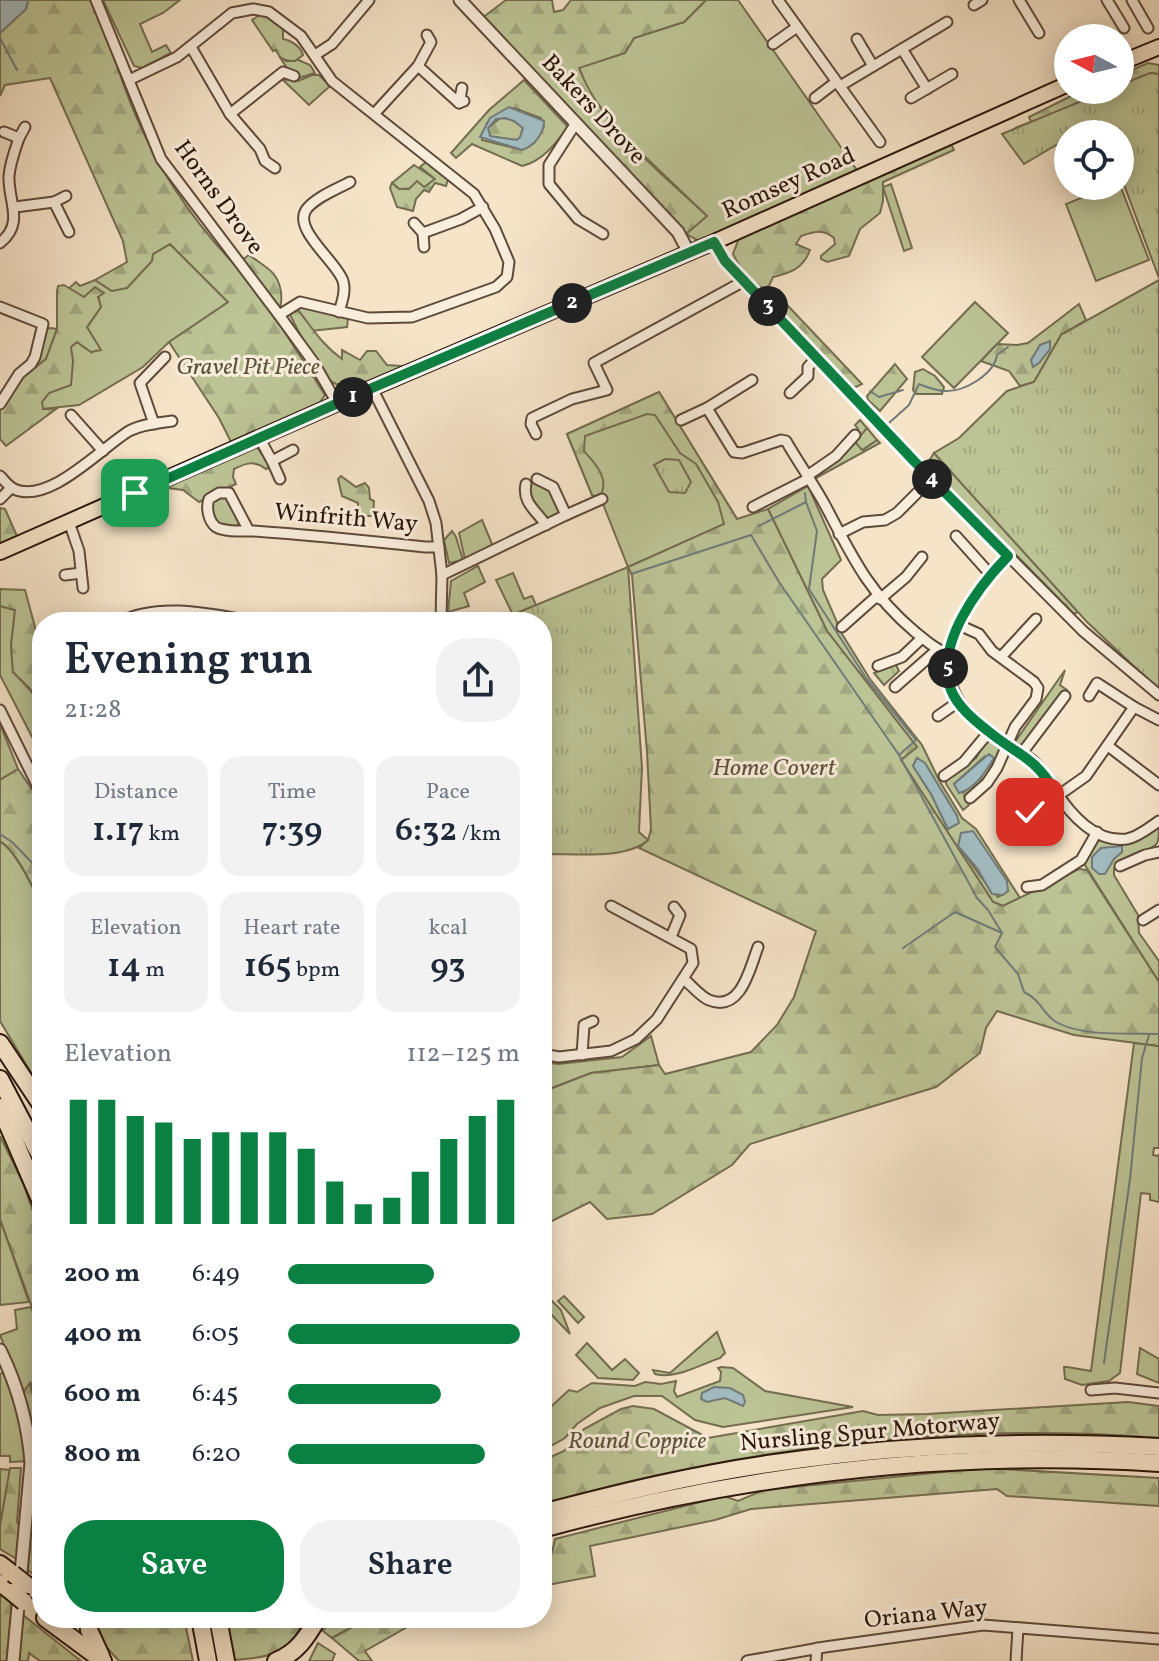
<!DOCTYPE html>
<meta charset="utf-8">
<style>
body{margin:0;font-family:Vollkorn,serif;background:#f2f2f3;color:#1f2937;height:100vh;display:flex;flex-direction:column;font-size:30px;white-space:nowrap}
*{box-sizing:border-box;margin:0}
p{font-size:26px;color:#747a83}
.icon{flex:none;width:44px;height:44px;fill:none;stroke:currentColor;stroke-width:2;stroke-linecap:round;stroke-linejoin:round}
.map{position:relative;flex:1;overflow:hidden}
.side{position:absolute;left:32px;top:612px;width:520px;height:1016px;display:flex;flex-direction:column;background:#fff;border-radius:32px;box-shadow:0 4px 20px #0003}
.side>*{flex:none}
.needle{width:52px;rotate:277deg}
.tools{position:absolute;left:1054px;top:24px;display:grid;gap:16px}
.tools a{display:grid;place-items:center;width:80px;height:80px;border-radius:50%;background:#fff;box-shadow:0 4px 20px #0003;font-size:40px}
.pin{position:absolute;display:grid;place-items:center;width:68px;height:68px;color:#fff;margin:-34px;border-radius:16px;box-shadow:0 4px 12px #0006}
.km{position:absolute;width:40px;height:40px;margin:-20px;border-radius:50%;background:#222;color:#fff;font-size:22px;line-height:40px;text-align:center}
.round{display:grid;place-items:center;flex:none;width:84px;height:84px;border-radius:32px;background:#f2f2f3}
.summary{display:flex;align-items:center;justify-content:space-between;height:136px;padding:0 32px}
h1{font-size:44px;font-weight:600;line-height:60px}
.metrics{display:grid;grid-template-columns:repeat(3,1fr);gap:12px;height:136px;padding:8px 32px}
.metrics div{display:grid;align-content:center;border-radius:20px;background:#f2f2f3;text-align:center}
.metrics b{font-size:34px;font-weight:600}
.metrics small{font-size:22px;font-weight:400}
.metrics p{font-size:22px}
.chart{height:224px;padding:16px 32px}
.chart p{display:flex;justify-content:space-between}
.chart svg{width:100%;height:144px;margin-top:8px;stroke:#0b8043;stroke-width:6}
.action{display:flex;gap:16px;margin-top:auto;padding:16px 32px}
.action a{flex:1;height:92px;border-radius:32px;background:#0b8043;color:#fff;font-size:32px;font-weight:600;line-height:92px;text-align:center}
.action a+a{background:#f2f2f3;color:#1f2937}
ul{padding:0 32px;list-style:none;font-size:26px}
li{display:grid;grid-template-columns:128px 96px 1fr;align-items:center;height:60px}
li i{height:20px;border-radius:10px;background:#0b8043}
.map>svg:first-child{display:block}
.green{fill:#bcc496;stroke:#746d50;stroke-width:2;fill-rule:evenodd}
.forest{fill:url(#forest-firs);stroke:#746d50;stroke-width:2;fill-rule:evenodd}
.park{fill:url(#park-tufts);stroke:#746d50;stroke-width:2}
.water{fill:#a2bcc1;stroke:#727a78;stroke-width:2;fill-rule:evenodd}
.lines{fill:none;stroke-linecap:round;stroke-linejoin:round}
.stream{stroke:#727a78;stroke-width:2}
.minor-casing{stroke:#5e4a3a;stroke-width:13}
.tertiary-casing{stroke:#5e4a3a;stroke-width:15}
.primary-casing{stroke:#2b160a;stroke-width:18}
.motorway-casing{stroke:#2b160a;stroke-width:20}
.minor{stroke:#f9eddc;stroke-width:9}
.tertiary{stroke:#f9eddc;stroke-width:11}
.primary{stroke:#f6e4c9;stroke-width:14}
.motorway{stroke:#f6e4c9;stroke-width:16}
.motorway-bridge-casing{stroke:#2b160a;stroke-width:20;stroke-linecap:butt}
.motorway-bridge{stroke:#f6e4c9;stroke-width:16}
.route-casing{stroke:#fff;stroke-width:16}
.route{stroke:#0b8043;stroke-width:10}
.labels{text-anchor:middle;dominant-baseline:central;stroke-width:6;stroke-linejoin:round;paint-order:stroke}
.street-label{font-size:24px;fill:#2b160a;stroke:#f9eddc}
.park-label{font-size:24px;font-style:italic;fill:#5e533b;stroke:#f9eddc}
</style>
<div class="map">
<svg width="1159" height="1661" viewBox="0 0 1159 1661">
<defs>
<pattern id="forest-firs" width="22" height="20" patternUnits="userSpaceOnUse" patternTransform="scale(2)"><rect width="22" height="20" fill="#bcc496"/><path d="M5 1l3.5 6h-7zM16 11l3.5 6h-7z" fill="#a2a880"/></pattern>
<pattern id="park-tufts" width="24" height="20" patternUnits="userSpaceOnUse" patternTransform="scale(2)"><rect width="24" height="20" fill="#bcc496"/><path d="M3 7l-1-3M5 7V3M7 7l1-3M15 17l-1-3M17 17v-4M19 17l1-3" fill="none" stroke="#a2a880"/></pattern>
</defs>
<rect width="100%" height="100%" fill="#f6e4c9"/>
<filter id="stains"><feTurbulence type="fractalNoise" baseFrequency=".0025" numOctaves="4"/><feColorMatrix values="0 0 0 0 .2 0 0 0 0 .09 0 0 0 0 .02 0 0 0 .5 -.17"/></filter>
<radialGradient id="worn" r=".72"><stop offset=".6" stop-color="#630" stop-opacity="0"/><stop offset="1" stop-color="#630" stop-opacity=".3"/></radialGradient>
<g class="green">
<polygon points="103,0 180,0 163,13 140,24 152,52 166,45 171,53 142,68 134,66"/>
<polygon points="706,0 738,0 859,173 710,240 697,240 686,234 706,215 637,149 590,95 579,67 625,53 634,38 684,22"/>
<polygon points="279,56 286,61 294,61 296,59 310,65 315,73 295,79 296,74 287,68"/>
<polygon points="312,75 319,75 330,86 309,105 282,79 298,81"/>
<polygon points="414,165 435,179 424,188 399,189 392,183"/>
<polygon points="891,184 912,248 904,251 883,187"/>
<polygon points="1120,185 1149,260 1096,281 1066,204 1111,186"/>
<polygon points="170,244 229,303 169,342 143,367 79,405 42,409 42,402 73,361 70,347 77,342 91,352 87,327 101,307 98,296 103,293 84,298 68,289 76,282 80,286 95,280 112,291 153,254"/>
<polygon points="975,302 1008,333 954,388 922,357"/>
<polygon points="304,307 348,319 347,327 311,331 297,309"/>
<polygon points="51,328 57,329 46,359 34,369 46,329"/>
<polygon points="659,392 737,519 628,567 601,499 592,495 567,434"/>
<polygon points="860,420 867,428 856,442 863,450 877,440 880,443 816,478 857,437 858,429 855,425"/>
<polygon points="535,482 550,490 560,512 547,519 537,506 530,502 528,485"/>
<path d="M808,486L841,560L822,579L823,590L842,634L870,679L922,745L939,780L962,818L976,829L1020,898L1003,906L993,902L900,759L917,747L827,631L768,509ZM917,758L925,764L957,816L948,829L931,794L913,766ZM958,846L1008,891L998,897C982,882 972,862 958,846Z"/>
<polygon points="226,495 241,522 236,526 219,525 210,507 211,500"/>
<polygon points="482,520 492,544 490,547 465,559 459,533"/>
<polygon points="452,531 456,537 463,560 449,563 444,540"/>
<polygon points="478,566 485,582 464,593 469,606 448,612 451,581"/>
<polygon points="513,573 524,599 532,596 536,605 513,615 496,580"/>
<path d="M0,606L15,610L11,646L13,672C49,708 42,707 42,756L0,675Z"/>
<polygon points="1065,670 1060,685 1067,690 1024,747 1015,742"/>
<polygon points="0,724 18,769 0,780"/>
<path d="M987,739L1001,750L984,779L964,796L969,805L963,810L946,784V779L976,758ZM984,757L982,777L963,793L954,784Z"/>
<path d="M1159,824C1159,849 1158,844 1138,854C1130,857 1122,864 1114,869V875L1138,915L1139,933L1159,961V982L1083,862L1098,839C1127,848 1135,840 1159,824Z"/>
<path d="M0,841C16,851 33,888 42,906V1091L0,1021Z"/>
<polygon points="651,1036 659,1065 591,1073 542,1092 542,1062 558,1064 622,1057"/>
<polygon points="1134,1043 1159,1046 1159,1148 1154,1148 1153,1155 1158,1156 1159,1154 1159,1202 1150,1200 1150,1194 1141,1193 1120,1373 1109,1381 1082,1385 1065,1379 1064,1367 1067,1367 1091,1371"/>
<polygon points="0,1219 29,1302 0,1305"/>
<polygon points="543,1292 561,1310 570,1334 542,1305"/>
<polygon points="564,1296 584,1317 578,1323 558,1301"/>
<polygon points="31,1307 42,1335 42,1435 31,1384 23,1393 0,1335 17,1329 15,1310"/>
<path d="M717,1332L725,1353L720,1358C701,1364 675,1380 655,1374L653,1370L670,1373Z"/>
<polygon points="587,1343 612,1370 625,1359 639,1373 633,1380 598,1378 576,1355"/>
<polygon points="1140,1348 1159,1359 1159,1383 1137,1374"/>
<polygon points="721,1367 733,1368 765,1391 853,1407 723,1427 695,1420 662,1396 634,1396 600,1408 577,1424 565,1438 542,1451 542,1415 569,1390 577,1392 592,1383 635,1386 645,1382 661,1384 676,1381 674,1391 677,1397 720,1381 721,1372 718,1368"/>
<polygon points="6,1371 18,1402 28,1461 10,1462 10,1456 0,1456 0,1374"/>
<polygon points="0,1469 10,1470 0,1526"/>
<polygon points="332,1618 369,1618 332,1638 323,1631"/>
<polygon points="318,1643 335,1654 332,1661 309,1661"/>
</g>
<g class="forest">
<path d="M28,0H90C110,37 119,78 136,116C159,170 194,222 235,265L249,255C265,267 278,271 281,292C282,304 281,307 275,317L325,395L319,404L231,442L219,418L169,342L228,302L170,244L153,254L152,261L127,288L112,291L95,280L127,262L123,241L50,78L5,85L0,96V33L26,9Z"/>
<path d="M506,0H552L554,12L563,10L571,0H706L684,22L634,38L625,53L579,68C602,128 661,172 707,216L686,234L554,91L482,18Z"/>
<path d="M264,12L283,26V39C291,40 301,47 303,55L295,61C286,61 279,59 276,50L273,51L252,20Z"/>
<polygon points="1148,63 1159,65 1159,74 1150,73 1109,102 1015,128 1031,122 1029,117 1083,90 1120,90 1120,75"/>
<path d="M524,80L568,127C556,143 543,161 522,166L472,144L456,158L451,153L489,110ZM514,108L541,118L544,126L534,143L522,150L482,140L487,123Z"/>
<path d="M500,118C509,118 517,121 523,128L520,138L517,140L490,137L488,128Z"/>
<path d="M950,142L954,150L883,182V201L880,213L860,229L849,256L827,262L821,259V256L835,244L834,238C823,228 813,232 801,236L796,244L810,250C803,269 790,273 773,277L769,286L764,288C749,284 740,268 733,254L739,238Z"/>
<polygon points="426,162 443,172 448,180 446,186 435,183 429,192 424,190 416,199 413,211 397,207 390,188 392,183 399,189 409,189 417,181 424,187 435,179 420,167"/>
<polygon points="64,285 84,297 95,287 104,293 98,297 101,307 87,327 101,350 91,352 77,342 71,347 73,361 71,385 49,393 42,402 43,409 56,409 6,446 0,439 0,410 17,382 46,359 57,329 57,291 58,286"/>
<polygon points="772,289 862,384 856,387 845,384 766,296"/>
<polygon points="1079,304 1086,320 1061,335 1034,382 1020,386 1009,371 981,361 997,344 1017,345 1028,343"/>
<path d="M297,309C313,328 320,343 342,359V350L360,360L367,351H376L387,365L402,366C384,379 346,397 327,378C313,362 299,332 289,313Z"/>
<polygon points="895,364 907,379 880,411 868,400 867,396"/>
<polygon points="923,369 935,376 944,387 942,394 916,394 913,390 915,372"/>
<path d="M659,392L737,519L768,509L827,631L917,747L901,760L993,902L1003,906L1079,869L1087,870L1159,982V1046L1074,1035L997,1011L986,1028L980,1053L936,1087L750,1144L732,1165L652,1214L607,1219L590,1202L542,1226V1092L591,1073L659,1065L665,1074L751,1052L777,1025L794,997L816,931L639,848L648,840L651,829L647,752L632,575L628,567L724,524L718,502L696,464L680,453L655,415L647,414L585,436L584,451C596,464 611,480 599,498L592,495L567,434Z"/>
<path d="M255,444L270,467L266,469C254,460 246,463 234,469L233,477L236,484L199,502L183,490L160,487Z"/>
<polygon points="934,453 1078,612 1074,614 927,464"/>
<polygon points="341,476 356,487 365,483 369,488 370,499 374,501 373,516 363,516 354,523 352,521 358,514 358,503 342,496 338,479"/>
<polygon points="0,508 5,509 17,536 0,543"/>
<polygon points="0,589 25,590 42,653 42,708 39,698 13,672 11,646 15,610 0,606"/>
<path d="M18,769L42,804V906C33,888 17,851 0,841V780Z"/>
<polygon points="0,1136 23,1183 42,1237 42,1335 0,1219"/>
<polygon points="30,1383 42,1435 42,1580 26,1569 36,1473 34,1432 23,1393"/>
<path d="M1128,1402L1159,1406V1438C991,1424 813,1440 649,1477C613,1485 578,1495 542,1504V1461L564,1451L584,1429L621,1409L633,1406L654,1409L708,1438L863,1411L878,1415L927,1414Z"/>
<polygon points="10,1468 21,1468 17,1522 24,1529 21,1558 15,1558 0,1549 0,1526"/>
<polygon points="983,1468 1159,1478 1159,1506 1007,1496 997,1489 751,1509 715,1520 590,1546 595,1576 542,1586 542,1556 552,1553 555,1539 724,1496 738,1501 764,1490"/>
<polygon points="0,1594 15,1606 9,1661 0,1661"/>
<polygon points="23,1615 81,1661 40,1661 29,1653 28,1661 17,1661"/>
<polygon points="96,1618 184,1618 193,1661 119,1661 100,1640"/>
<path d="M225,1618H305C290,1654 269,1658 234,1660Z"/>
<polygon points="369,1618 423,1618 365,1651 372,1661 359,1661 332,1638"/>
</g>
<g class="park">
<polygon points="1150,73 1159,74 1159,278 1120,174 1120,134 1105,134 1099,121 1075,134 1068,134 1068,138 1024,164 1002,134 1108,90 1120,90 1120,85"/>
<polygon points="1159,280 1159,690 1087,622 934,453 959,438 1007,391 1034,382 1061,335"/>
<polygon points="867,428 877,440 862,450 855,442"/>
<polygon points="665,459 679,460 691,482 685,493 669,492 654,465"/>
<path d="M628,567L642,768L639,832L648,840C625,861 571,853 542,854V622H495Z"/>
<polygon points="895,663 899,671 884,685 874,673"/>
</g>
<g class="water">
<polygon points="0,0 28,0 26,9 0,33"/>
<path d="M509,107L544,121C544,134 534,146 522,150L480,137L490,118ZM505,118L514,121L523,128L520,137L517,140L490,136L488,128L496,119Z"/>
<polygon points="1050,341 1050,349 1039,363 1033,367 1031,360 1040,345"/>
<path d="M989,754L994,758C985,772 976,788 959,793L954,784Z"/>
<polygon points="917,758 925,763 957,816 959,823 948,829 931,794 913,766"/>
<polygon points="973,831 1007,881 1008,891 1003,895 992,894 977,868 958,846 961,833"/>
<polygon points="1122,846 1122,852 1114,859 1105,874 1099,874 1092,868 1092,857 1101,848"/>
<polygon points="714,1387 730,1388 743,1395 745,1402 743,1406 725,1398 707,1402 701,1399 702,1393"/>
</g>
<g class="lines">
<g class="stream">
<polyline points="0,38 17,70"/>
<polyline points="870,391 879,397 903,390"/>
<path d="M889,423L909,405L919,384C927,387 936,391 945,391C965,392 994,374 997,355L1008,347"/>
<polyline points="805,493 806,502"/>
<polyline points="759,526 806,502 817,531 809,589 866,678 916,740 899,755"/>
<path d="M631,574L751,535L779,582L899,755L977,898L988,910L1002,933L995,947L1018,974L1024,992C1042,1001 1043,1014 1056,1022C1082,1037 1130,1033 1159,1034"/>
<polyline points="0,834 12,842 42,873"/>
<polyline points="903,948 955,912 1002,933"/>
<polyline points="1104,1363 1130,1179 1142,1058 1149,1035"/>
<polyline points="345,1621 347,1618"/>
</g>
<defs>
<g id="minor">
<polyline points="96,0 161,159 279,315 314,363 337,403"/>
<polyline points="778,0 880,142"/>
<polyline points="1019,0 1039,33"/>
<polyline points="1107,0 1124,28"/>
<polyline points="1132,0 1148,28"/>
<polyline points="974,5 982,0"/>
<polyline points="857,39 873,66"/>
<polyline points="773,44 797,27"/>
<polyline points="191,47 230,114 260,149 265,161 275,168"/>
<polyline points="902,49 927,89"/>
<polyline points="315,55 332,44 369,0"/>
<polyline points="418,66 459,103 464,101"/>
<polyline points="129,80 177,57 232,13 253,9 269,12 301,36 332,81 474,194 495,229 509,262 507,277 496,287 412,317 368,318 300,302 279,315"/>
<polyline points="840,86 947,22"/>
<polyline points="815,98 836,82"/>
<polyline points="911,98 952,74"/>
<polyline points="459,103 462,88"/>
<polyline points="375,113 418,66 431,42 427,35"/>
<polyline points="230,114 283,72 294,76"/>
<polyline points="576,123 549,165 549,184 578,219 603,234"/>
<polyline points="19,138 25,127"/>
<polyline points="54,202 69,232"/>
<polyline points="15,207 54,202 66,196"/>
<polyline points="414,223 423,233 461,219 483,207"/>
<polyline points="423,233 424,247"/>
<polyline points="714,242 725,261 939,486 1083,631 1159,695"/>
<path d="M0,243C25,223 8,202 9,176C10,163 15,150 19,138L4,132"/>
<polyline points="0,307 43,324 35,357 31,364 19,374 0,404"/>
<path d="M339,312C342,302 346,291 343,281C337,262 293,230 306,210C314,198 337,189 350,182"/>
<path d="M752,380L707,408L734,452L742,453L781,440L786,441C798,462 813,483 825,505C852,556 868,592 914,631C925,640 935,649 950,655"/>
<polyline points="372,388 429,501 436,523 442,575 441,622"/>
<polyline points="790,393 808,376 808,367 817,357"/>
<polyline points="71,415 103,451"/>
<polyline points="681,420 707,408"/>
<polyline points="154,424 140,383 165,357"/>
<polyline points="536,434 531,424 532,418 572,399 607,390 594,363 744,281"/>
<polyline points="260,439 272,461 293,450"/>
<polyline points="272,461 280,479"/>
<path d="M0,476C4,480 8,486 14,489C49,505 101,448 129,431C142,424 158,423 172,421"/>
<polyline points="807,476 836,456 855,435"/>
<polyline points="537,479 553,487 566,515 602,499"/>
<path d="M526,484C522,503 536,510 546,525"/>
<polyline points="0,499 11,488"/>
<polyline points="753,507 808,479"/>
<polyline points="69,522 79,551 83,588"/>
<path d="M249,531L229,493H219L209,499C206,507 208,521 216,527C224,532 243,531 253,531C310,535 368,541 425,547H439"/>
<polyline points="839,534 863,522 885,520 897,513 917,493"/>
<polyline points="956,536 991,575"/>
<path d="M1008,556C969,596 921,663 969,714C979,726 994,737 1007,745C1015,751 1025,754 1033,761C1042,769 1048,780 1055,790C1070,814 1095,843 1127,839C1138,837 1150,827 1159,821"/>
<polyline points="65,575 81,573"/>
<polyline points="442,575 566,515"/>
<polyline points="880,599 906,577 922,557"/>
<path d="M120,622C160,601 215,615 257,622"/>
<polyline points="959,625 979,634 992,651 1034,682 1038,688 1036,699 1015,727 997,768 987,783 970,798"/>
<polyline points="842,627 878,595"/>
<polyline points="1001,657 1036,619"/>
<polyline points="878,666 902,657 922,638"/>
<polyline points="895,687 937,650"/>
<polyline points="1134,707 1159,720"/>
<polyline points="0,710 42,795"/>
<polyline points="938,716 958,702"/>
<polyline points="1108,746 1159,785"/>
<polyline points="1022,753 1065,696"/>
<polyline points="944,776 964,762 989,732"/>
<polyline points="1059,795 1086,776 1134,707 1097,683 1089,696"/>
<polyline points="1011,828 1055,791"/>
<polyline points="1120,866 1145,855 1159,852"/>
<polyline points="1027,887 1042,885 1081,860 1097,832"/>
<polyline points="1143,920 1159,910"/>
<polyline points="671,937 680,915 674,907"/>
<path d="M685,980C692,986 701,997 709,1000C741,1013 750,968 758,947"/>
<polyline points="542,1054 559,1057 611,1051 636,1039 657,1019 693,963 691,949 611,906"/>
<polyline points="582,1055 584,1025 593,1021"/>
<polyline points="1091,1390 1115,1388 1159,1393"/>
<polyline points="747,1661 825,1647 983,1625 1159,1639"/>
<polyline points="816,1661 817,1648"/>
<polyline points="1016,1661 1018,1628"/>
</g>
<g id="tertiary">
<polyline points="460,0 678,232 689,253"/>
<path d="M0,1350C18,1387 28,1422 31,1463L13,1661"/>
</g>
<g id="primary">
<polyline points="1120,63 1159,47"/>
<polyline points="0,552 372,388 714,242 1068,84"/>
</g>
<g id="motorway">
<polyline points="0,1043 42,1106"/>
<polyline points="0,1079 42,1159"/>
<polyline points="0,1107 42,1204"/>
<path d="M542,1513C619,1493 696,1474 775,1463C902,1444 1031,1440 1159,1447"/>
<path d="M542,1529C745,1474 949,1449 1159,1463"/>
<polyline points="0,1564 13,1574"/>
<polyline points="0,1583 12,1592"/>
<polyline points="27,1585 42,1594"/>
<polyline points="45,1618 103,1661"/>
<polyline points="88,1618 89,1630 101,1656"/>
<polyline points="200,1618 208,1661"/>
<polyline points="218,1618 226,1661"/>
<path d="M276,1661C297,1653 307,1637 318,1618"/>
</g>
</defs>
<use href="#minor" class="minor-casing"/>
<use href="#tertiary" class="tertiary-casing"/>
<use href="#primary" class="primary-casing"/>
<use href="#motorway" class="motorway-casing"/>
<use href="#minor" class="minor"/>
<use href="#tertiary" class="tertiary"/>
<use href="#primary" class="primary"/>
<use href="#motorway" class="motorway"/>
<defs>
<g id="motorway-bridge">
<polyline points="13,1574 27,1585"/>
<polyline points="12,1592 24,1602"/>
</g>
</defs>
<use href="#motorway-bridge" class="motorway-bridge-casing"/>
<use href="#motorway-bridge" class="motorway-bridge"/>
</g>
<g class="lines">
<defs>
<path id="route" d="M135,493L372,388L714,242L725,261L744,281L914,461L1008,556C979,586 934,644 951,690C958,707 974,720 988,731C1017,755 1034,756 1055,791L1030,812"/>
</defs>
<use href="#route" class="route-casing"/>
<use href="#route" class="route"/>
</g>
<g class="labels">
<g class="street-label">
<text transform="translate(593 110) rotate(47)">Bakers Drove</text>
<text transform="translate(789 184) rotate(-24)">Romsey Road</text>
<text transform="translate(218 198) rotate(54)">Horns Drove</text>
<text transform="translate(346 519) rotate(5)">Winfrith Way</text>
<text transform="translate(870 1433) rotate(-5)">Nursling Spur Motorway</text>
<text transform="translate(926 1615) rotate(-6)">Oriana Way</text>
</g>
<g class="park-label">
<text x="248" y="368">Gravel Pit Piece</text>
<text x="774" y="769">Home Covert</text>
<text x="637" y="1442">Round Coppice</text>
</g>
</g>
<rect width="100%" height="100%" filter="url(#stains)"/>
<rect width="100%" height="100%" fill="url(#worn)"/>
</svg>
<div class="tools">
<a><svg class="needle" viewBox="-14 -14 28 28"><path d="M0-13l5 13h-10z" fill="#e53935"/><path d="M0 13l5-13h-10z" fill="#747a83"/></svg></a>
<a><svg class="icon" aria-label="locate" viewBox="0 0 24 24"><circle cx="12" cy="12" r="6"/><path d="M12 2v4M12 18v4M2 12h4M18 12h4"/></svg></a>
</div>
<div class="pin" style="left:135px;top:493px;background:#1e9e55"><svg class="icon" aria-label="arrive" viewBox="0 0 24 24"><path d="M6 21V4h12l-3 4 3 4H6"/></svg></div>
<div class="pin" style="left:1030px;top:812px;background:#d93025"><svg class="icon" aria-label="check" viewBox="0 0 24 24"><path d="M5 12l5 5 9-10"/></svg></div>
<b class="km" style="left:353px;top:397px">1</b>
<b class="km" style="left:572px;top:303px">2</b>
<b class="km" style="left:768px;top:306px">3</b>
<b class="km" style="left:932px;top:479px">4</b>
<b class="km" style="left:948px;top:668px">5</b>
<section class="side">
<div class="summary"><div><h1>Evening run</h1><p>21:28</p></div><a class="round"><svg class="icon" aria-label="share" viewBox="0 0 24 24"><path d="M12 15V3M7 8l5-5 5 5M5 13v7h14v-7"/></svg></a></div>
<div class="metrics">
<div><p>Distance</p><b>1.17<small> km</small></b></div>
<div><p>Time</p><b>7:39</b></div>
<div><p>Pace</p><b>6:32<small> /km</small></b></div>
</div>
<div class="metrics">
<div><p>Elevation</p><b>14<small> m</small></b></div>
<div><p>Heart rate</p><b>165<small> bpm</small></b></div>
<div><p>kcal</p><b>93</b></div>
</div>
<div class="chart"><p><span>Elevation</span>112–125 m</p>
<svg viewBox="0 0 160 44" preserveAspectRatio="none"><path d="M5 44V6M15 44V6M25 44V11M35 44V13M45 44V18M55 44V16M65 44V16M75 44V16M85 44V21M95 44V31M105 44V38M115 44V36M125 44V28M135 44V18M145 44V11M155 44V6"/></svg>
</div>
<ul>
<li><b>200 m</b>6:49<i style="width:63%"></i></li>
<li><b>400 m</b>6:05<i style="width:100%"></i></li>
<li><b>600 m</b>6:45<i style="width:66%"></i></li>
<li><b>800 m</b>6:20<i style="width:85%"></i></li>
</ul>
<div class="action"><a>Save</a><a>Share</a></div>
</section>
</div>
